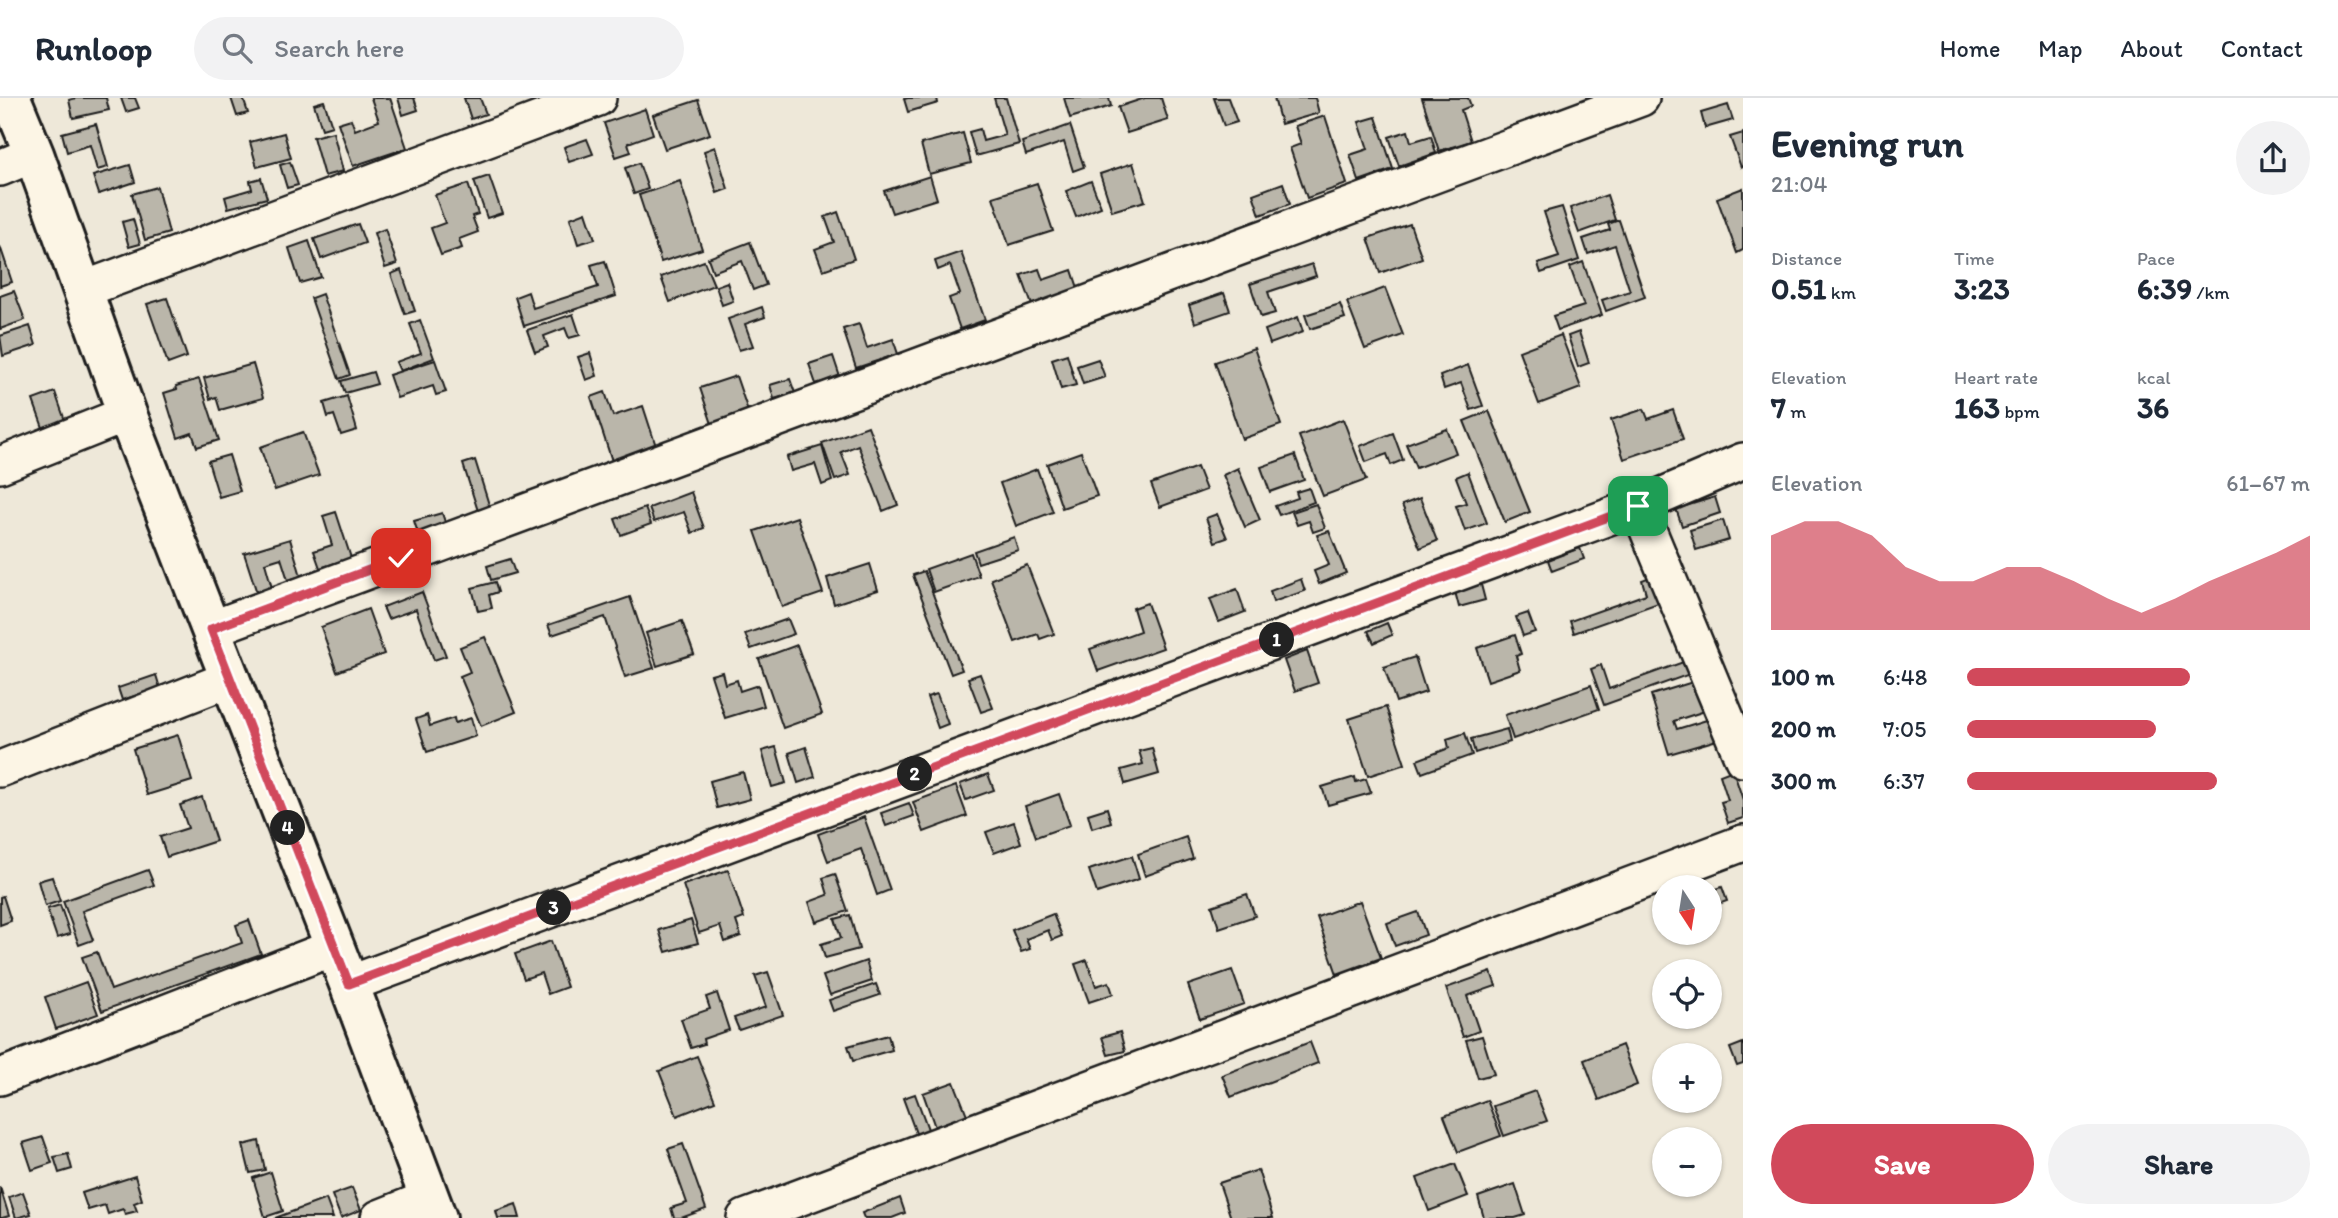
<!DOCTYPE html>
<meta charset="utf-8">
<style>
body{margin:0;font-family:Itim,sans-serif;background:#f2f2f3;color:#1f2937;height:100vh;display:flex;flex-direction:column;font-size:26px;white-space:nowrap}
*{box-sizing:border-box;margin:0}
p{font-size:23px;color:#747a83}
.icon{flex:none;width:38px;height:38px;fill:none;stroke:currentColor;stroke-width:2;stroke-linecap:round;stroke-linejoin:round}
.map{position:relative;flex:1;overflow:hidden}
.sheet{display:flex;flex-direction:column;background:#fff;width:595px}
.sheet>*{flex:none}
.needle{width:46px;rotate:168deg}
.tools{position:absolute;left:1652px;top:777px;display:grid;gap:14px}
.tools a{display:grid;place-items:center;width:70px;height:70px;border-radius:50%;background:#fff;box-shadow:0 2px 5px #0004;font-size:35px}
.pin{position:absolute;display:grid;place-items:center;width:60px;height:60px;color:#fff;margin:-30px;border-radius:14px;box-shadow:0 4px 10px #0006}
.km{position:absolute;width:35px;height:35px;margin:-18px;border-radius:50%;background:#222;color:#fff;font-size:19px;line-height:35px;text-align:center}
.round{display:grid;place-items:center;flex:none;width:74px;height:74px;border-radius:37px;background:#f2f2f3}
.headline{display:flex;align-items:center;justify-content:space-between;height:119px;padding:0 28px}
h1{font-size:38px;font-weight:700;line-height:52px}
.stats{display:grid;grid-template-columns:repeat(3,1fr);gap:10px;height:119px;padding:7px 28px}
.stats div{display:grid;align-content:center}
.stats b{font-size:30px;font-weight:700}
.stats small{font-size:19px;font-weight:400}
.stats p{font-size:19px}
.chart{height:196px;padding:14px 28px}
.chart p{display:flex;justify-content:space-between}
.chart svg{width:100%;height:126px;margin-top:7px;fill:#d1495b;opacity:.7}
.cta{display:flex;gap:14px;margin-top:auto;padding:14px 28px}
.cta a{flex:1;height:80px;border-radius:42px;background:#d1495b;color:#fff;font-size:28px;font-weight:700;line-height:80px;text-align:center}
.cta a+a{background:#f2f2f3;color:#1f2937}
ul{padding:0 28px;list-style:none;font-size:23px}
li{display:grid;grid-template-columns:112px 84px 1fr;align-items:center;height:52px}
li i{height:18px;border-radius:9px;background:#d1495b}
header{display:flex;align-items:center;gap:42px;box-sizing:border-box;height:98px;padding:0 35px;background:#fff;border-bottom:2px solid #e0e1e3}
header strong{font-size:33px}
nav{display:flex;gap:38px;margin-inline-start:auto;font-size:24px}
.search{width:490px;height:63px;background:#f2f2f3;display:flex;align-items:center;gap:18px;box-sizing:border-box;padding:0 24px;border-radius:38px;color:#747a83;font-size:26px}
main{display:flex;flex:1;min-height:0}
.map>svg:first-child{display:block}
.building{fill:#bab6aa;stroke:#1c1c1c;stroke-width:2}
.lines{fill:none;stroke-linecap:round;stroke-linejoin:round}
.minor-casing{stroke:#1c1c1c;stroke-width:40}
.major-casing{stroke:#1c1c1c;stroke-width:44}
.minor{stroke:#fcf5e5;stroke-width:35}
.major{stroke:#fcf5e5;stroke-width:38}
.route-casing{stroke:#fff;stroke-width:14}
.route{stroke:#d1495b;stroke-width:9}
</style>
<header>
<strong>Runloop</strong>
<div class="search"><svg class="icon" aria-label="search" viewBox="0 0 24 24"><circle cx="10" cy="10" r="6"/><path d="M15 15l6 6"/></svg>Search here</div>
<nav><a>Home</a><a>Map</a><a>About</a><a>Contact</a></nav>
</header>
<main>
<div class="map">
<svg width="1743" height="1120" viewBox="0 0 1743 1120">
<rect width="100%" height="100%" fill="#eee8d9"/>
<filter id="ink" filterUnits="userSpaceOnUse"><feTurbulence type="fractalNoise" baseFrequency=".0143" numOctaves="2"/><feDisplacementMap in="SourceGraphic" scale="14" xChannelSelector="R" yChannelSelector="G"/><feConvolveMatrix kernelMatrix="1 2 1 2 8 2 1 2 1" color-interpolation-filters="sRGB"/></filter>
<g filter="url(#ink)">
<g class="building">
<polygon points="76,0 106,0 109,12 73,20 69,2"/>
<polygon points="121,0 135,0 139,10 126,14"/>
<polygon points="231,0 243,0 248,15 237,18"/>
<polygon points="371,0 390,0 407,50 353,68 338,25 351,21 355,32 379,23"/>
<polygon points="398,0 414,0 418,12 403,17"/>
<polygon points="464,0 480,0 486,16 471,21"/>
<polygon points="908,0 937,0 938,5 908,14 904,1"/>
<polygon points="994,0 1006,0 1019,46 976,58 969,34 980,31 983,43 1005,37"/>
<polygon points="1064,0 1109,0 1111,8 1070,20"/>
<polygon points="1145,0 1161,0 1168,22 1127,35 1118,9"/>
<polygon points="1214,0 1228,0 1237,24 1224,28"/>
<polygon points="1274,0 1315,0 1319,15 1281,26"/>
<polygon points="1422,0 1468,0 1471,8 1461,12 1471,43 1439,53"/>
<polygon points="698,2 710,36 665,51 653,17"/>
<polygon points="324,3 332,28 322,31 314,6"/>
<polygon points="1728,7 1733,22 1705,30 1701,15"/>
<polygon points="645,11 653,36 628,45 631,54 616,59 604,25"/>
<polygon points="1325,18 1347,86 1307,100 1290,50 1301,46 1295,28"/>
<polygon points="1376,19 1393,71 1359,83 1350,57 1368,51 1359,24"/>
<polygon points="96,26 108,69 97,72 90,47 67,54 62,35"/>
<polygon points="1070,27 1084,69 1073,73 1064,44 1026,57 1022,44"/>
<polygon points="1408,33 1411,44 1431,38 1436,55 1399,68 1389,39"/>
<polygon points="333,34 343,73 324,78 313,39"/>
<polygon points="284,35 291,60 257,69 250,44"/>
<polygon points="963,35 971,65 929,76 921,46"/>
<polygon points="1743,35 1743,68 1741,69 1730,39"/>
<polygon points="587,41 593,56 569,64 564,49"/>
<polygon points="715,49 728,91 717,95 704,53"/>
<polygon points="290,64 298,87 287,90 280,67"/>
<polygon points="639,65 648,91 634,96 625,70"/>
<polygon points="1133,65 1145,103 1112,113 1100,76"/>
<polygon points="130,67 135,84 99,96 93,78"/>
<polygon points="489,78 502,115 487,120 474,83"/>
<polygon points="930,78 937,101 892,115 884,93"/>
<polygon points="261,80 267,100 228,110 225,99 252,91 250,83"/>
<polygon points="680,83 702,151 661,164 639,97"/>
<polygon points="1091,83 1101,109 1076,119 1066,93"/>
<polygon points="1037,85 1053,133 1009,147 993,99"/>
<polygon points="1283,85 1290,106 1260,117 1253,96"/>
<polygon points="468,86 478,116 472,118 478,134 459,141 462,150 441,157 431,130 445,125 435,97"/>
<polygon points="157,89 169,135 145,142 132,96"/>
<polygon points="1743,90 1743,152 1737,155 1717,100"/>
<polygon points="1607,97 1615,122 1579,135 1570,110"/>
<polygon points="1562,109 1579,162 1541,175 1538,166 1559,159 1544,114"/>
<polygon points="586,114 595,141 578,146 570,120"/>
<polygon points="838,114 854,161 823,172 815,151 834,144 825,119"/>
<polygon points="133,121 140,146 129,149 122,124"/>
<polygon points="1619,122 1645,199 1606,213 1602,202 1630,193 1615,147 1588,156 1583,141 1610,132 1608,126"/>
<polygon points="358,126 365,145 321,161 314,141"/>
<polygon points="1410,126 1422,160 1380,175 1368,140"/>
<polygon points="385,131 397,166 385,170 374,135"/>
<polygon points="309,143 321,179 300,185 289,150"/>
<polygon points="750,144 766,187 753,192 742,163 713,174 708,160"/>
<polygon points="0,148 12,184 0,188"/>
<polygon points="961,154 985,222 960,231 949,200 960,196 950,167 938,172 935,163"/>
<polygon points="605,163 616,198 524,228 515,199 528,194 533,210 598,189 591,167"/>
<polygon points="704,163 714,187 670,204 661,179"/>
<polygon points="1583,164 1602,217 1558,232 1553,218 1584,208 1570,169"/>
<polygon points="1312,166 1316,178 1268,194 1275,215 1261,219 1250,186"/>
<polygon points="1039,171 1043,182 1072,172 1078,190 1032,207 1021,177"/>
<polygon points="401,172 415,213 405,216 391,176"/>
<polygon points="727,184 733,203 722,207 716,188"/>
<polygon points="1385,190 1403,237 1365,251 1347,204"/>
<polygon points="14,193 25,222 0,231 0,198"/>
<polygon points="1224,195 1230,213 1195,225 1189,207"/>
<polygon points="322,196 350,277 339,281 311,200"/>
<polygon points="167,200 187,259 168,266 147,206"/>
<polygon points="1340,206 1345,220 1310,231 1305,217"/>
<polygon points="762,209 765,219 745,226 753,248 739,252 728,221"/>
<polygon points="573,216 580,237 569,240 565,230 544,238 548,249 535,254 527,232"/>
<polygon points="1298,219 1303,234 1270,246 1265,232"/>
<polygon points="420,222 434,260 400,273 396,264 421,255 410,226"/>
<polygon points="859,226 867,250 893,241 898,256 856,270 843,231"/>
<polygon points="30,228 36,247 3,258 0,238"/>
<polygon points="1579,234 1589,265 1578,269 1568,238"/>
<polygon points="1561,237 1581,290 1539,306 1519,253"/>
<polygon points="1254,250 1281,327 1242,341 1215,264"/>
<polygon points="590,255 597,278 586,282 578,259"/>
<polygon points="1067,256 1076,287 1061,291 1052,261"/>
<polygon points="833,258 840,279 816,286 809,266"/>
<polygon points="1098,261 1105,279 1083,286 1077,268"/>
<polygon points="435,262 446,294 436,297 433,288 397,300 389,277"/>
<polygon points="253,266 263,300 220,312 216,299 210,301 204,280"/>
<polygon points="1468,267 1483,308 1471,312 1461,285 1444,291 1440,278"/>
<polygon points="373,274 377,286 345,295 341,283"/>
<polygon points="736,278 748,313 712,326 700,290"/>
<polygon points="199,281 219,342 197,349 192,335 178,340 164,295 177,291 176,288"/>
<polygon points="790,281 795,295 774,301 770,287"/>
<polygon points="55,294 68,331 46,338 33,302"/>
<polygon points="605,294 613,318 643,308 656,348 612,363 591,299"/>
<polygon points="347,298 357,332 341,337 334,317 328,319 324,305"/>
<polygon points="1644,311 1648,321 1673,312 1683,341 1624,361 1611,322"/>
<polygon points="1489,313 1530,414 1505,424 1464,323"/>
<polygon points="1343,321 1366,382 1323,398 1299,338"/>
<polygon points="868,328 898,407 883,413 858,347 841,354 850,377 835,382 822,345"/>
<polygon points="1447,331 1456,355 1416,370 1406,346"/>
<polygon points="303,334 319,377 275,392 260,349"/>
<polygon points="1393,335 1403,362 1391,367 1387,356 1366,364 1360,348"/>
<polygon points="822,348 832,383 822,387 815,366 791,373 787,359"/>
<polygon points="1081,354 1097,398 1062,410 1047,366"/>
<polygon points="229,357 240,393 219,399 208,363"/>
<polygon points="1295,357 1304,382 1270,394 1261,369"/>
<polygon points="475,362 490,410 478,413 463,366"/>
<polygon points="1197,369 1206,392 1160,409 1151,386"/>
<polygon points="1238,370 1260,422 1245,429 1223,377"/>
<polygon points="1037,371 1053,414 1016,428 1000,385"/>
<polygon points="1468,374 1487,425 1465,433 1456,408 1466,405 1456,379"/>
<polygon points="1309,390 1314,404 1279,417 1275,408 1298,400 1296,394"/>
<polygon points="691,394 704,430 692,435 684,414 654,424 649,410"/>
<polygon points="1715,399 1720,415 1682,428 1676,411"/>
<polygon points="1420,400 1437,443 1420,450 1402,407"/>
<polygon points="1316,406 1325,430 1313,434 1309,423 1297,427 1292,414"/>
<polygon points="645,410 651,426 621,437 615,421"/>
<polygon points="336,414 351,460 320,470 314,453 332,447 323,418"/>
<polygon points="442,415 446,427 418,435 414,423"/>
<polygon points="1217,416 1227,440 1215,444 1206,420"/>
<polygon points="797,419 823,495 782,509 755,433"/>
<polygon points="1723,422 1729,442 1696,452 1690,432"/>
<polygon points="1329,433 1346,475 1319,486 1314,473 1329,467 1317,437"/>
<polygon points="1014,439 1018,452 978,465 974,453"/>
<polygon points="290,441 301,478 288,482 281,460 265,465 272,490 257,495 244,455"/>
<polygon points="1580,450 1584,461 1552,473 1548,462"/>
<polygon points="971,455 979,478 934,494 926,471"/>
<polygon points="510,461 515,475 491,482 487,468"/>
<polygon points="870,466 878,492 834,506 827,480"/>
<polygon points="1027,467 1054,536 1040,541 1038,536 1015,544 991,481"/>
<polygon points="924,473 962,572 951,576 913,477"/>
<polygon points="1655,477 1664,503 1574,535 1570,523 1646,496 1642,482"/>
<polygon points="1479,479 1485,502 1459,509 1453,486"/>
<polygon points="1301,481 1305,493 1273,504 1270,493"/>
<polygon points="495,484 498,494 489,497 492,510 478,513 472,490"/>
<polygon points="1237,491 1245,514 1219,524 1210,501"/>
<polygon points="422,494 446,558 434,562 416,511 388,521 383,509"/>
<polygon points="630,499 654,570 625,579 605,519 552,537 548,527"/>
<polygon points="1147,505 1163,550 1098,573 1090,551 1140,533 1133,510"/>
<polygon points="368,511 384,556 337,574 321,529"/>
<polygon points="1528,515 1535,534 1523,538 1516,519"/>
<polygon points="788,521 794,536 751,551 745,536"/>
<polygon points="682,523 694,556 657,568 646,535"/>
<polygon points="1387,525 1392,537 1374,545 1368,533"/>
<polygon points="1515,537 1521,556 1516,558 1520,572 1488,583 1477,550"/>
<polygon points="485,539 516,614 481,628 460,578 470,574 460,549"/>
<polygon points="797,547 822,616 783,630 759,561"/>
<polygon points="1307,553 1318,585 1295,593 1284,562"/>
<polygon points="1415,559 1426,594 1396,604 1384,569"/>
<polygon points="1686,563 1690,576 1604,607 1591,571 1601,567 1609,591"/>
<polygon points="722,574 725,586 737,582 740,593 758,587 764,608 725,620 711,577"/>
<polygon points="980,576 993,610 981,614 968,580"/>
<polygon points="156,577 160,590 122,602 118,590"/>
<polygon points="1696,583 1705,613 1674,623 1677,631 1710,621 1717,642 1669,656 1651,597"/>
<polygon points="1591,587 1599,611 1513,641 1505,617"/>
<polygon points="937,596 948,626 938,630 927,599"/>
<polygon points="1386,609 1405,666 1368,678 1349,621"/>
<polygon points="427,617 430,628 454,620 455,625 471,620 476,638 427,654 416,621"/>
<polygon points="1507,631 1510,644 1475,655 1471,641"/>
<polygon points="1465,635 1472,657 1422,675 1417,662 1449,650 1447,641"/>
<polygon points="178,637 192,683 147,697 133,651"/>
<polygon points="776,649 786,685 772,689 762,653"/>
<polygon points="806,649 815,679 798,685 789,655"/>
<polygon points="1152,650 1159,676 1125,686 1121,672 1143,666 1139,653"/>
<polygon points="1733,672 1743,702 1743,720 1728,725 1721,704 1728,702 1720,677"/>
<polygon points="743,674 750,701 717,710 710,683"/>
<polygon points="988,676 994,692 966,702 960,686"/>
<polygon points="1355,679 1356,684 1366,681 1371,695 1328,707 1322,689"/>
<polygon points="956,688 967,718 924,734 913,704"/>
<polygon points="1059,696 1070,727 1036,739 1025,708"/>
<polygon points="202,699 216,743 167,759 160,739 188,730 180,707"/>
<polygon points="909,705 914,718 886,728 881,715"/>
<polygon points="1107,710 1111,724 1092,730 1088,716"/>
<polygon points="864,719 890,792 877,797 861,751 828,763 818,736"/>
<polygon points="1014,724 1021,745 994,755 986,734"/>
<polygon points="1186,739 1193,761 1145,778 1138,756"/>
<polygon points="1132,758 1139,781 1097,795 1089,772"/>
<polygon points="148,772 154,787 82,813 93,842 79,847 63,803"/>
<polygon points="728,772 744,820 736,823 741,838 725,844 720,828 699,835 683,787"/>
<polygon points="835,776 848,813 816,824 809,804 828,797 823,780"/>
<polygon points="52,779 60,803 45,808 38,783"/>
<polygon points="1722,789 1727,803 1710,809 1710,793"/>
<polygon points="1247,796 1255,818 1219,830 1212,808"/>
<polygon points="3,798 11,823 0,827 0,799"/>
<polygon points="1360,803 1381,860 1337,876 1317,819"/>
<polygon points="60,807 70,836 57,840 47,811"/>
<polygon points="1418,814 1426,837 1395,848 1387,825"/>
<polygon points="1053,816 1062,838 1052,842 1048,832 1026,841 1030,851 1021,854 1012,832"/>
<polygon points="850,817 859,851 825,860 821,846 841,840 835,821"/>
<polygon points="249,822 261,856 102,913 82,859 97,854 111,892 242,845 236,827"/>
<polygon points="691,822 698,845 666,854 659,832"/>
<polygon points="551,843 567,889 548,896 541,875 524,881 515,856"/>
<polygon points="1087,862 1096,888 1109,884 1113,896 1089,904 1075,866"/>
<polygon points="866,863 872,883 830,897 823,878"/>
<polygon points="1232,872 1244,906 1200,921 1188,887"/>
<polygon points="768,874 783,917 739,932 734,920 766,909 755,878"/>
<polygon points="1491,874 1496,888 1467,898 1479,933 1463,939 1446,890"/>
<polygon points="86,884 98,916 56,931 45,899"/>
<polygon points="876,886 880,897 833,913 829,902"/>
<polygon points="717,895 729,932 703,941 704,946 691,950 681,921 710,911 706,899"/>
<polygon points="1120,934 1125,953 1108,957 1102,939"/>
<polygon points="888,937 892,952 853,963 848,948"/>
<polygon points="1482,938 1494,976 1478,980 1466,942"/>
<polygon points="1310,944 1318,965 1231,999 1222,977"/>
<polygon points="1743,945 1743,966 1737,968 1730,950"/>
<polygon points="1622,947 1637,987 1599,1002 1584,962"/>
<polygon points="697,958 715,1003 677,1018 659,973"/>
<polygon points="954,984 967,1017 935,1029 923,995"/>
<polygon points="1535,993 1547,1023 1504,1038 1493,1008"/>
<polygon points="915,996 929,1034 917,1038 903,1000"/>
<polygon points="1487,1002 1501,1038 1458,1054 1444,1018"/>
<polygon points="43,1039 52,1065 32,1072 23,1045"/>
<polygon points="259,1043 265,1072 250,1075 243,1047"/>
<polygon points="683,1046 706,1111 681,1120 674,1120 671,1110 687,1105 668,1051"/>
<polygon points="68,1056 72,1071 59,1075 54,1059"/>
<polygon points="1455,1066 1468,1098 1429,1113 1417,1080"/>
<polygon points="1258,1072 1273,1120 1231,1120 1219,1085"/>
<polygon points="271,1074 283,1113 265,1119 253,1080"/>
<polygon points="135,1078 142,1102 134,1105 137,1113 125,1116 123,1111 108,1116 105,1107 88,1112 82,1095"/>
<polygon points="1515,1086 1525,1117 1515,1120 1484,1120 1478,1099"/>
<polygon points="0,1089 9,1118 2,1120 0,1120"/>
<polygon points="352,1090 361,1112 341,1120 332,1097"/>
<polygon points="23,1094 31,1116 16,1120 9,1099"/>
<polygon points="900,1100 905,1115 892,1120 864,1120 862,1115"/>
<polygon points="326,1101 333,1120 275,1120"/>
<polygon points="516,1106 520,1120 498,1120 496,1113"/>
</g>
<g class="lines">
<defs>
<g id="minor">
<polyline points="0,70 34,56"/>
<polyline points="82,192 598,0"/>
<polyline points="0,367 127,316"/>
<polyline points="1638,408 1743,661"/>
<polyline points="211,531 1641,0"/>
<polyline points="0,671 229,581"/>
<polyline points="349,886 1638,408 1743,363"/>
<polyline points="0,979 335,849"/>
<polyline points="379,1120 429,1100"/>
<polyline points="745,1120 1743,745"/>
</g>
<polyline id="major" points="11,0 34,56 127,316 349,886 437,1120"/>
</defs>
<use href="#minor" class="minor-casing"/>
<use href="#major" class="major-casing"/>
<use href="#minor" class="minor"/>
<use href="#major" class="major"/>
</g>
</g>
<g class="lines" filter="url(#ink)">
<defs>
<polyline id="route" points="401,460 211,531 349,886 1638,408"/>
</defs>
<use href="#route" class="route-casing"/>
<use href="#route" class="route"/>
</g>
</svg>
<div class="tools">
<a><svg class="needle" viewBox="-14 -14 28 28"><path d="M0-13l5 13h-10z" fill="#e53935"/><path d="M0 13l5-13h-10z" fill="#747a83"/></svg></a>
<a><svg class="icon" aria-label="locate" viewBox="0 0 24 24"><circle cx="12" cy="12" r="6"/><path d="M12 2v4M12 18v4M2 12h4M18 12h4"/></svg></a>
<a>+</a>
<a>−</a>
</div>
<div class="pin" style="left:1638px;top:408px;background:#1e9e55"><svg class="icon" aria-label="arrive" viewBox="0 0 24 24"><path d="M6 21V4h12l-3 4 3 4H6"/></svg></div>
<div class="pin" style="left:401px;top:460px;background:#d93025"><svg class="icon" aria-label="check" viewBox="0 0 24 24"><path d="M5 12l5 5 9-10"/></svg></div>
<b class="km" style="left:1277px;top:542px">1</b>
<b class="km" style="left:915px;top:676px">2</b>
<b class="km" style="left:554px;top:810px">3</b>
<b class="km" style="left:288px;top:730px">4</b>
</div>
<section class="sheet">
<div class="headline"><div><h1>Evening run</h1><p>21:04</p></div><a class="round"><svg class="icon" aria-label="share" viewBox="0 0 24 24"><path d="M12 15V3M7 8l5-5 5 5M5 13v7h14v-7"/></svg></a></div>
<div class="stats">
<div><p>Distance</p><b>0.51<small> km</small></b></div>
<div><p>Time</p><b>3:23</b></div>
<div><p>Pace</p><b>6:39<small> /km</small></b></div>
</div>
<div class="stats">
<div><p>Elevation</p><b>7<small> m</small></b></div>
<div><p>Heart rate</p><b>163<small> bpm</small></b></div>
<div><p>kcal</p><b>36</b></div>
</div>
<div class="chart"><p><span>Elevation</span>61–67 m</p>
<svg viewBox="0 0 160 44" preserveAspectRatio="none"><path d="M0 44V11L10 6L20 6L30 11L40 22L50 27L60 27L70 22L80 22L90 27L100 33L110 38L120 33L130 27L140 22L150 17L160 11V44z"/></svg>
</div>
<ul>
<li><b>100 m</b>6:48<i style="width:65%"></i></li>
<li><b>200 m</b>7:05<i style="width:55%"></i></li>
<li><b>300 m</b>6:37<i style="width:73%"></i></li>
</ul>
<div class="cta"><a>Save</a><a>Share</a></div>
</section>
</main>
